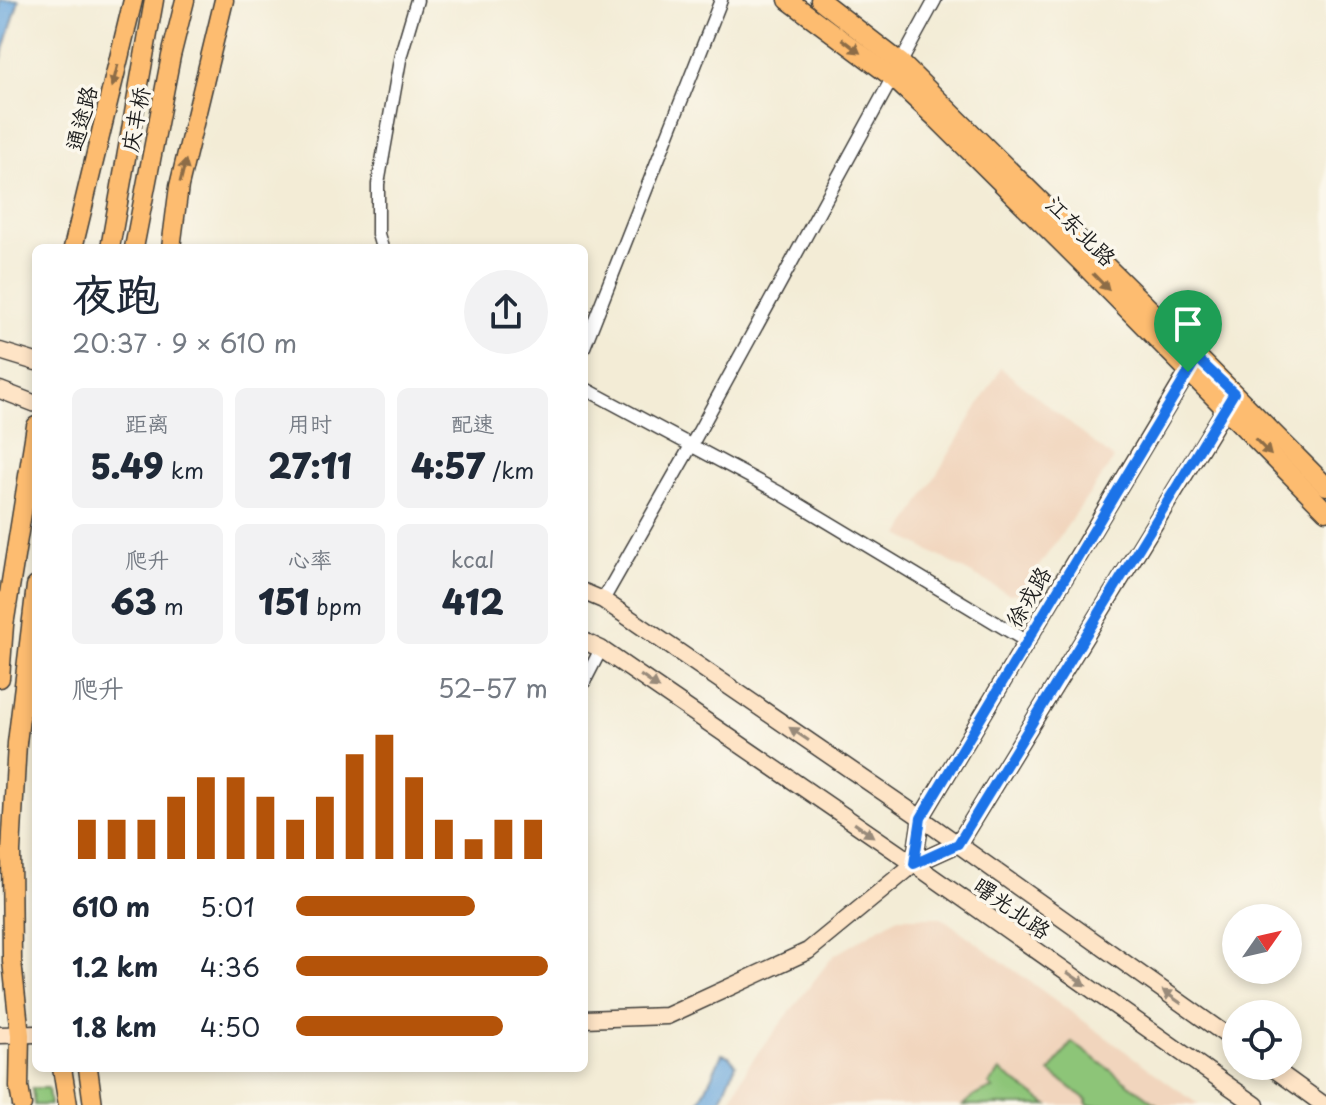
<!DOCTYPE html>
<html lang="zh">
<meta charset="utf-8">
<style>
body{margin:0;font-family:"Playpen Sans","LXGW WenKai TC",sans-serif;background:#f2f2f3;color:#1f2937;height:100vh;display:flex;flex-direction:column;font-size:30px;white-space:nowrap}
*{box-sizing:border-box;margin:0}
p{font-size:26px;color:#747a83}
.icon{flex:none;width:44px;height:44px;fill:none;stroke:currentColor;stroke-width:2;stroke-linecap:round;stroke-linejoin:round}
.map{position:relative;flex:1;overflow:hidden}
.details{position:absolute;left:32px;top:244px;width:556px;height:828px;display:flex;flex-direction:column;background:#fff;border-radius:12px;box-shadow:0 4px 12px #0003}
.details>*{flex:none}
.needle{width:52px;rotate:56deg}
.controls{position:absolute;left:1222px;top:904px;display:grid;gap:16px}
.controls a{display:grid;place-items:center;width:80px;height:80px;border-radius:50%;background:#fff;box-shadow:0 4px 12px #0003;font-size:40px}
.pin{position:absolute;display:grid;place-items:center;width:68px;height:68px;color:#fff;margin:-82px -34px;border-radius:50% 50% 50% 0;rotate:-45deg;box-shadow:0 0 8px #0007}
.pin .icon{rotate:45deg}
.round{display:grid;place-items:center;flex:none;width:84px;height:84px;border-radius:42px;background:#f2f2f3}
.headline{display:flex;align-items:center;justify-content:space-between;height:136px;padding:0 40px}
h1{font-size:44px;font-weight:800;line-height:60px}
.metrics{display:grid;grid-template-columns:repeat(3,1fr);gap:12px;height:136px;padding:8px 40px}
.metrics div{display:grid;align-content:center;border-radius:12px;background:#f2f2f3;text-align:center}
.metrics b{font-size:34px;font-weight:800}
.metrics small{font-size:22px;font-weight:400}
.metrics p{font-size:22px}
.chart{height:224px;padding:16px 40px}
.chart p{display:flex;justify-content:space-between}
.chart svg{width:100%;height:144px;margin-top:8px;stroke:#b45309;stroke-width:6}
ul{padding:0 40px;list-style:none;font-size:26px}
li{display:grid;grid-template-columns:128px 96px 1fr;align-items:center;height:60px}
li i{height:20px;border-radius:10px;background:#b45309}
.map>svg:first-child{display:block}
.built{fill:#f1d5bd}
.green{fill:#8dc578;stroke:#54704a;stroke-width:2}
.water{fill:#6ba7dc;stroke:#44627c;stroke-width:2}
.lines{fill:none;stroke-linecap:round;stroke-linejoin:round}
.street-casing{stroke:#3c3b38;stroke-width:15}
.secondary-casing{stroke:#3c3b38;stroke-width:19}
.primary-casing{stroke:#3c3b38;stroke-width:21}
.street{stroke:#fff;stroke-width:12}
.secondary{stroke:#fee4c6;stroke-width:16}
.primary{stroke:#fdbc70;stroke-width:18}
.oneway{fill:#8c6c46}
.oneway2{fill:#988a7a}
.route-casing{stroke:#fff;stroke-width:16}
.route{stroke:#1a73e8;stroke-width:10}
.labels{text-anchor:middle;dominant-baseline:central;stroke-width:7;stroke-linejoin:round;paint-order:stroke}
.street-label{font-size:22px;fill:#1c1c1c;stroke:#fbf7ec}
</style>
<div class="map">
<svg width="1326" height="1105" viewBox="0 0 1326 1105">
<rect width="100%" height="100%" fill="#fbf7ec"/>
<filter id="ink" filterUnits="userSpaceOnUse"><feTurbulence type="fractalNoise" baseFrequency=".0125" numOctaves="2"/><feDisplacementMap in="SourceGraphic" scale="16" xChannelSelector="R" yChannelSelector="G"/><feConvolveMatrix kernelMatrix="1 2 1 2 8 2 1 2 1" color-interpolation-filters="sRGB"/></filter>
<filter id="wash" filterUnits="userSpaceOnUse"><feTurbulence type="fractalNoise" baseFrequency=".006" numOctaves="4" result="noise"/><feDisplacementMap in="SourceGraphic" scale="32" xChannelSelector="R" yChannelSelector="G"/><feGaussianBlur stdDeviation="1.8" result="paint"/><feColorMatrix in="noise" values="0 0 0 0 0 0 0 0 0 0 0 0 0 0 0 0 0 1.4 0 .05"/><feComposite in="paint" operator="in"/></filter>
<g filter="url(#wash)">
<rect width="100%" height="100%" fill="#f3ecd6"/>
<g class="built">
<polygon points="1001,368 1114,459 1020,593 1009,594 900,535"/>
<polygon points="898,917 941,917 1199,1105 729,1105 748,1066 833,956"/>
</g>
<g class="green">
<polygon points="1072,1042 1158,1105 1089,1105 1086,1102 1087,1100 1050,1072"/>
<path d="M1000,1071L1048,1105H963C972,1096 981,1091 993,1089L989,1084Z"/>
<polygon points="32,1088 48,1088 50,1105 34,1105"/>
</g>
<g class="water">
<polygon points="0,0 19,0 0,63"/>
<polygon points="722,1054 729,1056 736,1064 719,1105 698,1105"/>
</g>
</g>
<g filter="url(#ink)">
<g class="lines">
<defs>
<g id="street">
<polyline points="382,248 378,234 378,184 401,54 417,0"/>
<polyline points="584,347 721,0"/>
<polyline points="584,388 780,493 1026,641"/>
<polyline points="603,600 692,444 935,0"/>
<polyline points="584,682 601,649"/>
</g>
<g id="secondary">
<polyline points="0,351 36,362"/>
<polyline points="0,390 36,404"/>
<polyline points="584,592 603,600 921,818 1236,1042"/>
<polyline points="584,641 601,649 914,864 1256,1105"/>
<polyline points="914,864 921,818 1194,362"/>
<polyline points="584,1019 667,1016 808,951 914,864 958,844 1231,399"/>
<polyline points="0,1035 36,1034"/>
<polyline points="1270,1066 1324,1105"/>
</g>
<g id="primary">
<polyline points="788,0 892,77 938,120 1081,262 1326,511"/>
<polyline points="820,0 900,62 1186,345 1326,486"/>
<polyline points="73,248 133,0"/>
<polyline points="110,248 154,0"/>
<polyline points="134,248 171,56 185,0"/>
<polyline points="171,248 179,186 224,0"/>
<polyline points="0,678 4,625 36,426"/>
<polyline points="62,1068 68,1105"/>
<polyline points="88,1068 93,1105"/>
<polyline points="22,1105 19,1087 20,1035 12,961 11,852 17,743 36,586"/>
</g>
</defs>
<use href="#street" class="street-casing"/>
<use href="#secondary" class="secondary-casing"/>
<use href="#primary" class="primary-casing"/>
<use href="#street" class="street"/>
<use href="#secondary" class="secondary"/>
<use href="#primary" class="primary"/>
</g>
<defs><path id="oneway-solid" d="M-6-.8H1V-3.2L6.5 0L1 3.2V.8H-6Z" transform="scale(2)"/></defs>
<g class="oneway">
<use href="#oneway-solid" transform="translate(851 46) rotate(37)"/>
<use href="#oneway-solid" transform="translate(115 76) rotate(104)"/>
<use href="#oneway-solid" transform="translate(183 171) rotate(-76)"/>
<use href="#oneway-solid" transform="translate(1101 282) rotate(46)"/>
<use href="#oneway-solid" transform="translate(1263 447) rotate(46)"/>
</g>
<g class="oneway2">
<use href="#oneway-solid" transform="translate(650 682) rotate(35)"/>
<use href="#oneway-solid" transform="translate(799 734) rotate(-146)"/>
<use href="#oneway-solid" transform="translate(864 830) rotate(35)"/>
<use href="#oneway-solid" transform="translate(1077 979) rotate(35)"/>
<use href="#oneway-solid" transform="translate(1172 997) rotate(-145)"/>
</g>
</g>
<g class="lines" filter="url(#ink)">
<defs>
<polygon id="route" points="1197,358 1234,393 958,844 914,864 921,818"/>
</defs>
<use href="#route" class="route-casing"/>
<use href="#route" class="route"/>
</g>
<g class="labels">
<g class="street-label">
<text transform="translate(80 118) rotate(-76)">通途路</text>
<text transform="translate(134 119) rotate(-79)">庆丰桥</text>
<text transform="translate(1082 230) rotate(45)">江东北路</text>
<text transform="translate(1027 596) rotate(-59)">徐戎路</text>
<text transform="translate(1013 907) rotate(35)">曙光北路</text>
</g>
</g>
</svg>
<div class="controls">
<a><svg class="needle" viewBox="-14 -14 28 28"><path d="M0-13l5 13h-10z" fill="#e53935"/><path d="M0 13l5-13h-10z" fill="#747a83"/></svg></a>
<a><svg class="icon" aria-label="locate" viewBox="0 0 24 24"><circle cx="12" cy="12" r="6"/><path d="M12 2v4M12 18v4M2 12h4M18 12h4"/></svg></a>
</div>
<div class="pin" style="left:1188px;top:372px;background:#1e9e55"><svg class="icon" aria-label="arrive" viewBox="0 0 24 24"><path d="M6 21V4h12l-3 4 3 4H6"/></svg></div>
<section class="details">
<div class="headline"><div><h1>夜跑</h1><p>20:37 · 9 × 610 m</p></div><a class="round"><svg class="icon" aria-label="share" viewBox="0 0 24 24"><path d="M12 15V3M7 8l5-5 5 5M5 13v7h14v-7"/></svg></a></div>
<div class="metrics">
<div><p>距离</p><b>5.49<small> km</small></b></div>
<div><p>用时</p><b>27:11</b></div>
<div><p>配速</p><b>4:57<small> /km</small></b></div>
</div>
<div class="metrics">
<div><p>爬升</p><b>63<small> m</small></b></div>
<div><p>心率</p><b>151<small> bpm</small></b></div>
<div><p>kcal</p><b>412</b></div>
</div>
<div class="chart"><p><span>爬升</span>52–57 m</p>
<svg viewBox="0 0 160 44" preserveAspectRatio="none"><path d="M5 44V32M15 44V32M25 44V32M35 44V25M45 44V19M55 44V19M65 44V25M75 44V32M85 44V25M95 44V12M105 44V6M115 44V19M125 44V32M135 44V38M145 44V32M155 44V32"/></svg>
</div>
<ul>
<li><b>610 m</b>5:01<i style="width:71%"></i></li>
<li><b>1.2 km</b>4:36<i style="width:100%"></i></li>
<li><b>1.8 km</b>4:50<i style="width:82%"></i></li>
</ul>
</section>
</div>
